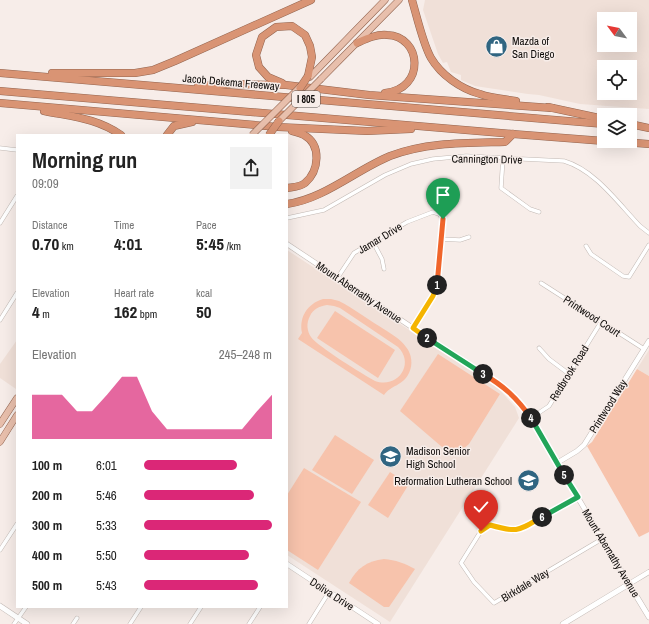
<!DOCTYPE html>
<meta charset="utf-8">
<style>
body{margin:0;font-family:"Archivo Narrow",sans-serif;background:#f2f2f2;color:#222;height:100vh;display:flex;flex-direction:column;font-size:15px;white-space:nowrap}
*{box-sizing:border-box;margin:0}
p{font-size:13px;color:#767676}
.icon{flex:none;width:22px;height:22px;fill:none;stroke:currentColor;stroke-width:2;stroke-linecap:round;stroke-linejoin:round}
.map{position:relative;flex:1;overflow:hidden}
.panel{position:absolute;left:16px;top:134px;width:272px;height:474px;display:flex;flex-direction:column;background:#fff;border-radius:0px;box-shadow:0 4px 16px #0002}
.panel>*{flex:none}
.needle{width:26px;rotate:302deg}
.fabs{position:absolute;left:597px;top:12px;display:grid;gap:8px}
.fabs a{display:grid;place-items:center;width:40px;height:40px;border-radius:0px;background:#fff;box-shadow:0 4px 16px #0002;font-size:20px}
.pin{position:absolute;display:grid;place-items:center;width:34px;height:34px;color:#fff;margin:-41px -17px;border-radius:50% 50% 50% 0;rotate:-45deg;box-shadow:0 0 4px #0007}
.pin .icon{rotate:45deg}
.km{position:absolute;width:20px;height:20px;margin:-10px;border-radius:50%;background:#222;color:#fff;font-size:11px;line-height:20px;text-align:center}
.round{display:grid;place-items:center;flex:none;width:42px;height:42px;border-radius:0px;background:#f2f2f2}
.head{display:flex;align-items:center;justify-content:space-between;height:68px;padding:0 16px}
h1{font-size:22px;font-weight:700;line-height:30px}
.metrics{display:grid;grid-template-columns:repeat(3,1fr);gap:6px;height:68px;padding:4px 16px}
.metrics div{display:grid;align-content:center}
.metrics b{font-size:17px;font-weight:700}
.metrics small{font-size:11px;font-weight:400}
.metrics p{font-size:11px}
.chart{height:112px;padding:8px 16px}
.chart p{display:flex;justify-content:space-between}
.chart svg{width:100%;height:72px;margin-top:4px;fill:#db2777;opacity:.7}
ul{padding:0 16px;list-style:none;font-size:13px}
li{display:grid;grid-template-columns:64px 48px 1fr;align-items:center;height:30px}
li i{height:10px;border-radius:5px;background:#db2777}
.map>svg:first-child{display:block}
.built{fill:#f0e0d8;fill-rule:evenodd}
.park{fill:#f7c3ac;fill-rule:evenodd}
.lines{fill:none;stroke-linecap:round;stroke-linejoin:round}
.minor-casing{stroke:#c2b9b4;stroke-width:4.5}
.tertiary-casing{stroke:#c2b9b4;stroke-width:5.5}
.secondary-casing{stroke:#c2b9b4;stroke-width:6}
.primary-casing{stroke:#92644f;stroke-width:7}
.motorway-casing{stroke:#92644f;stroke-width:8}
.minor{stroke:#fff;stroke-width:3.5}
.tertiary{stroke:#fff;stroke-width:4.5}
.secondary{stroke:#fff;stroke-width:5}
.primary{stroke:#e8bfac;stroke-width:6}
.motorway{stroke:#d99474;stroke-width:7}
.primary-bridge-casing{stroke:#92644f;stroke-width:7;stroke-linecap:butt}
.motorway-bridge-casing{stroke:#92644f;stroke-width:8;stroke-linecap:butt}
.primary-bridge{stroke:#e8bfac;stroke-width:6}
.motorway-bridge{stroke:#d99474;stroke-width:7}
.split-1-casing{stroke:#fff;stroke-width:8}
.split-2-casing{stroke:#fff;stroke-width:8}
.split-3-casing{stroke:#fff;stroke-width:8}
.split-4-casing{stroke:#fff;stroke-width:8}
.split-5-casing{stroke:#fff;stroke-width:8}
.split-6-casing{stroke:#fff;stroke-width:8}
.split-7-casing{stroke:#fff;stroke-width:8}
.split-1{stroke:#f0652b;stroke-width:5}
.split-2{stroke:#f5b400;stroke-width:5}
.split-3{stroke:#22a559;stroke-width:5}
.split-4{stroke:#f0652b;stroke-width:5}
.split-5{stroke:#22a559;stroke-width:5}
.split-6{stroke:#22a559;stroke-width:5}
.split-7{stroke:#f5b400;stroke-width:5}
.labels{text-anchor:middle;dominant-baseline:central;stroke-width:3;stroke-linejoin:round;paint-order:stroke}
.shield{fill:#f7ede9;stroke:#55504d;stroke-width:1}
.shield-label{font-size:10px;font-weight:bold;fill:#0f0c0a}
.poi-label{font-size:11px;fill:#0f0c0a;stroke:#f7ede9;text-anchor:start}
.street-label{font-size:11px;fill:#0f0c0a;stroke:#f7ede9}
</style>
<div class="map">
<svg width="649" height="624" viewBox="0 0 649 624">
<rect width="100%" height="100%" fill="#f7ede9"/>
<g class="built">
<path d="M425,0H649V109L580,104L539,95L528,94L475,86L461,80V75L451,72L447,62L443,63L438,54L423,10ZM604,19H630V45H604ZM604,67H630V93H604Z"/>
<polygon points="287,250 498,388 515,407 519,418 390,622 287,555"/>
<polygon points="17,340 17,387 16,389 0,378 0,364"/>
<polygon points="649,350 649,376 637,369"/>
</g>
<g class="park">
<path d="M323,299H331L339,301C353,308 366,318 379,326C388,332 400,338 406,347C412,354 413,365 409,373C403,386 391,385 384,395L298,339L302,333C299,317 307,304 323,299ZM327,305L334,306L340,308L398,347C415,364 398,389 375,381C364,375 317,346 311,337C307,331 306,323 310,316C313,309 320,306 327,305Z"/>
<polygon points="335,311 395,350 378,378 317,338"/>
<polygon points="438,354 500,394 469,444 461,451 452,450 442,447 400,411"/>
<polygon points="637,369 649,376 649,532 639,537 587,446 592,442"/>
<polygon points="335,435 374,460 352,494 312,470"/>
<polygon points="304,468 361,502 318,570 287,550 287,495"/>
<polygon points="390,472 409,484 388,518 368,505"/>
<path d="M384,559C396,560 404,563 415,569L389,607H384L349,583C357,568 367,561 384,559Z"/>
</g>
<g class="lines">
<defs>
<g id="minor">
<polyline points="0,148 17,150"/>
<polyline points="503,158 501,188 530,209 539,212"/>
<path d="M287,218L324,210L385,175L411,164L433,159L466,156L564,161C595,170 618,203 640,226L649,233"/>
<polyline points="0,223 17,196"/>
<polyline points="441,239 460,240 469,237"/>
<polyline points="373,242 382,259 384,269"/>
<polyline points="586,246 591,254 623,276 629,277 649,245"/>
<polyline points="338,277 354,253 407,222 433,212 439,214 443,219 438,282 436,289 413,328"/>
<polyline points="541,283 644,349"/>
<polyline points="0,320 17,293"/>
<polyline points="539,348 549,359 569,374"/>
<polyline points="531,418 549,406 601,322"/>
<polyline points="578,497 521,529 513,531 490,525 481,531 461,563 474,582 494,603 602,539"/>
<polyline points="0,550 17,524"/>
<polyline points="14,624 26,607"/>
<polyline points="73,624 77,618"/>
<polyline points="130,624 141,607"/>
<polyline points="190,624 201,607"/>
<polyline points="249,624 260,607"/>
<polyline points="309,624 329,592"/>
</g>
<g id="tertiary">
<path d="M287,244L413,328L497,382C516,397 531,415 542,437L629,584L649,572"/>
<polyline points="557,463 577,451 584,445 649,341"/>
<polyline points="287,564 378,624"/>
</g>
<g id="secondary">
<polyline points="0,606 27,624"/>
<polyline points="563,624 629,584 649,617"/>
</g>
<g id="primary">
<polyline points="310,77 385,0"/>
<polyline points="321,79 399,0"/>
<polyline points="0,424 17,398"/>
<polyline points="0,442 17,415"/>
</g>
<g id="motorway">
<path d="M412,0C417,17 423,44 431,58C441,75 461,89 480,94C491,98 504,99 516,101"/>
<path d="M357,43C366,39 376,34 387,35C422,36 426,89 385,93"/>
<polyline points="0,73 604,124"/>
<polyline points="52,73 135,73 153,70 175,61 311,0"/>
<polyline points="282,83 268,77 259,67 256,55 262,37 276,27 292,26 305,35 310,46 312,57 308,76"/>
<polyline points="198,86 231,84 286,85 369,95 552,108"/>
<polyline points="0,91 513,134 604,141"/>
<polyline points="0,103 278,127 367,131 411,129"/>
<polyline points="548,107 604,119"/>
<path d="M44,111C73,117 96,118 121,135"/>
<polyline points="630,124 649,128"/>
<polyline points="167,135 174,126 192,122"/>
<polyline points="610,141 649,144"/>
<path d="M287,188C293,187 300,187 305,183C319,171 322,145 304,135C300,133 295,132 292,131"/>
<path d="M287,204C324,199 356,170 390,156C427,142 466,143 505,142L513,134"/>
</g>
</defs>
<use href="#minor" class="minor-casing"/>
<use href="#tertiary" class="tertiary-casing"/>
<use href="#secondary" class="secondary-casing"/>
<use href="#primary" class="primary-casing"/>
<use href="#motorway" class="motorway-casing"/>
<use href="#minor" class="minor"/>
<use href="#tertiary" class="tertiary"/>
<use href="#secondary" class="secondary"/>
<use href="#primary" class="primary"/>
<use href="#motorway" class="motorway"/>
<defs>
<g id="primary-bridge">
<polyline points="277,123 321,79"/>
<polyline points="252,135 302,85"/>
</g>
<g id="motorway-bridge">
<polyline points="300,88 308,76"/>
<polyline points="269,135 279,121"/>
</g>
</defs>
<use href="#primary-bridge" class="primary-bridge-casing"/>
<use href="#motorway-bridge" class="motorway-bridge-casing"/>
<use href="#primary-bridge" class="primary-bridge"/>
<use href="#motorway-bridge" class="motorway-bridge"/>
</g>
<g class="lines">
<defs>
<polyline id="split-1" points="437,285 443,219"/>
<polyline id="split-2" points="427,338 413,328 433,296 437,285"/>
<polyline id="split-3" points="427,338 483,374"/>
<path id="split-4" d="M483,374C504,386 517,398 531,418"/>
<polyline id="split-5" points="531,418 564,475"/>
<polyline id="split-6" points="542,517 578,497 564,475"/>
<path id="split-7" d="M481,531L490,525C518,533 518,531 542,517"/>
</defs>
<use href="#split-1" class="split-1-casing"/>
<use href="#split-2" class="split-2-casing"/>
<use href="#split-3" class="split-3-casing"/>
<use href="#split-4" class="split-4-casing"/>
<use href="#split-5" class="split-5-casing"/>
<use href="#split-6" class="split-6-casing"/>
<use href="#split-7" class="split-7-casing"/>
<use href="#split-1" class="split-1"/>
<use href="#split-2" class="split-2"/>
<use href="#split-3" class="split-3"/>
<use href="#split-4" class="split-4"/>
<use href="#split-5" class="split-5"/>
<use href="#split-6" class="split-6"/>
<use href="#split-7" class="split-7"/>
</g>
<defs>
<symbol id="shop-disc" viewBox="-11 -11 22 22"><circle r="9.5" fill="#306581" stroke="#f7ede9"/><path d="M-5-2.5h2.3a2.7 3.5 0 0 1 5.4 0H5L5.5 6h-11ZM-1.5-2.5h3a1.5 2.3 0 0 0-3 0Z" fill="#fff"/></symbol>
<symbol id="school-disc" viewBox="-11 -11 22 22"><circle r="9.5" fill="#306581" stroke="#f7ede9"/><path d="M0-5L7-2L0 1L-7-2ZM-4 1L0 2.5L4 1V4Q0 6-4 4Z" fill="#fff"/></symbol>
</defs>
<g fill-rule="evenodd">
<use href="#shop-disc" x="484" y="34" width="25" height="25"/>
<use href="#school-disc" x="378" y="444" width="25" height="25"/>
<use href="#school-disc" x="516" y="468" width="25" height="25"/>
</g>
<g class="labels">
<rect class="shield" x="292" y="91" width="28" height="16" rx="3"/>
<g class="shield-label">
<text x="306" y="99">I 805</text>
</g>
<g class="poi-label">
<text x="512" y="41">Mazda of<tspan x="512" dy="13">San Diego</tspan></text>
<text x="406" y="451">Madison Senior<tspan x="406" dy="13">High School</tspan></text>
<text x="512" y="481" text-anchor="end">Reformation Lutheran School</text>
</g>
<g class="street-label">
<text transform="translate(231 82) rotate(5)">Jacob Dekema Freeway</text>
<text transform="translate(487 159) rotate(1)">Cannington Drive</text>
<text transform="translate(380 238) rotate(-31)">Jamar Drive</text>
<text transform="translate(359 292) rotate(34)">Mount Abernathy Avenue</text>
<text transform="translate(592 316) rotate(33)">Printwood Court</text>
<text transform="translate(569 373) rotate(-58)">Redbrook Road</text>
<text transform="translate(608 406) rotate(-58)">Printwood Way</text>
<text transform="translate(611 553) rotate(59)">Mount Abernathy Avenue</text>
<text transform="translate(525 585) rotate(-31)">Birkdale Way</text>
<text transform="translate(332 594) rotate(33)">Doliva Drive</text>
</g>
</g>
</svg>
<div class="fabs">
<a><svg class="needle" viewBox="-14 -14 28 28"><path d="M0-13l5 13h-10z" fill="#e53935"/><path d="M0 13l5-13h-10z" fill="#767676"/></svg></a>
<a><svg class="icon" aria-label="locate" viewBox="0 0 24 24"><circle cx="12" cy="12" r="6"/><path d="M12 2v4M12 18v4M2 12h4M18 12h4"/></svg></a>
<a><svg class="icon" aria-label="layers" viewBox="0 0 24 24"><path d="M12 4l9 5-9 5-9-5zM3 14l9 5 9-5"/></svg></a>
</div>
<div class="pin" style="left:443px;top:219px;background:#1e9e55"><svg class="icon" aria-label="arrive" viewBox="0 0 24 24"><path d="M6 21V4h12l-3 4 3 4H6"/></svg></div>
<div class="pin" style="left:481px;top:531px;background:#d93025"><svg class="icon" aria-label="check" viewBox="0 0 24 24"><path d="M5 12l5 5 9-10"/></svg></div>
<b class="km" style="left:437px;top:285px">1</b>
<b class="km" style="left:427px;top:338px">2</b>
<b class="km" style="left:483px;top:374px">3</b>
<b class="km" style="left:531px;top:418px">4</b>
<b class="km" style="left:564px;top:475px">5</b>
<b class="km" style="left:542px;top:517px">6</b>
<section class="panel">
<div class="head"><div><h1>Morning run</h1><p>09:09</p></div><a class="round"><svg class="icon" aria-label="share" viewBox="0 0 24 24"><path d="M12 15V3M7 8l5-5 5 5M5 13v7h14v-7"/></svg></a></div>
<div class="metrics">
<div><p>Distance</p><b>0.70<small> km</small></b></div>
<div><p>Time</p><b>4:01</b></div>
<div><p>Pace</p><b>5:45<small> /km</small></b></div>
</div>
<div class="metrics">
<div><p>Elevation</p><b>4<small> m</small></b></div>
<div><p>Heart rate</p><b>162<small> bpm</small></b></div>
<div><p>kcal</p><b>50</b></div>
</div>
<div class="chart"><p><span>Elevation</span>245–248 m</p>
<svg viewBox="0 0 160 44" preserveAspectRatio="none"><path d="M0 44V17L10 17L20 17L30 27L40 27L50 17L60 6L70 6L80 27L90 38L100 38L110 38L120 38L130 38L140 38L150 27L160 17V44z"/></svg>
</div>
<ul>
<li><b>100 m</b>6:01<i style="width:73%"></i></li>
<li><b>200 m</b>5:46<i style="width:86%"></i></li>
<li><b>300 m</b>5:33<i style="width:100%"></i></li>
<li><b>400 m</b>5:50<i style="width:82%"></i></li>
<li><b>500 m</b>5:43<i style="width:89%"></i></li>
</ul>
</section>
</div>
